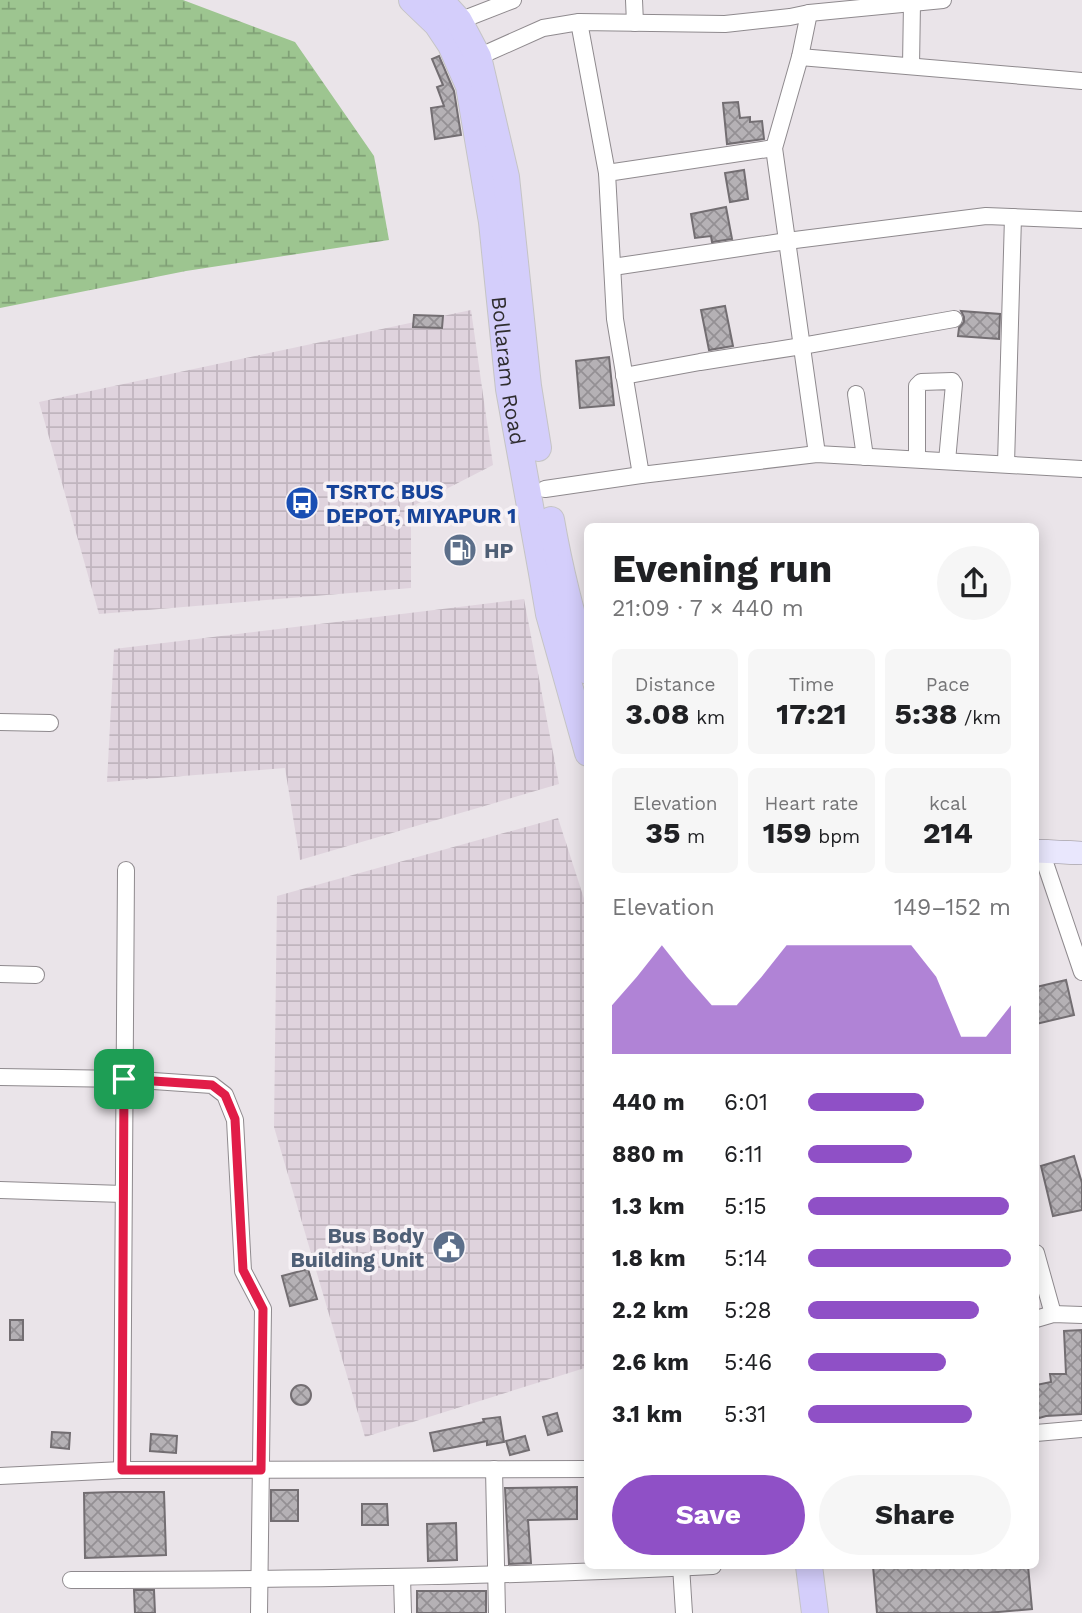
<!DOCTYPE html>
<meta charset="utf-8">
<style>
body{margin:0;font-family:"Work Sans",sans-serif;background:#f6f6f6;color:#202124;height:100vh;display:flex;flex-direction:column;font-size:26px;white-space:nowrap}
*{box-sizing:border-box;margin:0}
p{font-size:23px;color:#757577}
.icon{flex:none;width:38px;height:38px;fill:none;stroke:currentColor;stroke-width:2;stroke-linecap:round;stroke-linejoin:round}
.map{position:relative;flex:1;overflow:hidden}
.sheet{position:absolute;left:584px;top:523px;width:455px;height:1046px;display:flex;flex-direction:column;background:#fff;border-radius:10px;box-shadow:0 4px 18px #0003}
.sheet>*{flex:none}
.pin{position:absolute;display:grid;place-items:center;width:60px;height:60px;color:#fff;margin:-30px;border-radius:14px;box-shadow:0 4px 10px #0006}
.round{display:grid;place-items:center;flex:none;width:74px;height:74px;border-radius:37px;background:#f6f6f6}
.summary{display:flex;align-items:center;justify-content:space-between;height:119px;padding:0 28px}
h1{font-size:38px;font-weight:700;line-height:52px}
.stats{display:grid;grid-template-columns:repeat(3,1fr);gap:10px;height:119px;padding:7px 28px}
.stats div{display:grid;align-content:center;border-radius:10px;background:#f6f6f6;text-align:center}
.stats b{font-size:30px;font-weight:700}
.stats small{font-size:19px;font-weight:400}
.stats p{font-size:19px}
.chart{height:196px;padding:14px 28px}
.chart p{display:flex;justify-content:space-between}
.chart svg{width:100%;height:126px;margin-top:7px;fill:#8f50c6;opacity:.7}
.action{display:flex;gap:14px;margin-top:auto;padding:14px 28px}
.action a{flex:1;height:80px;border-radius:42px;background:#8f50c6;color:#fff;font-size:28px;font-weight:700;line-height:80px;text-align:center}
.action a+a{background:#f6f6f6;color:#202124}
ul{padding:0 28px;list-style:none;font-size:23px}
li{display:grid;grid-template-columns:112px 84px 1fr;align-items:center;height:52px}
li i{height:18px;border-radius:9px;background:#8f50c6}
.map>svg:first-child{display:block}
.industrial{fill:url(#industrial-grid)}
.wetland{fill:url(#wetland-marsh)}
.building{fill:url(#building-cross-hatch);stroke:#736e72;stroke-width:2}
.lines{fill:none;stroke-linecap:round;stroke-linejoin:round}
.street-casing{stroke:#8f8a8e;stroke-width:18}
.secondary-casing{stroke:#8f8a8e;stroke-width:24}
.primary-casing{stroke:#c5c4c5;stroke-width:28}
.street{stroke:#fff;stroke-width:16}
.secondary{stroke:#e9e7fd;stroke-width:23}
.primary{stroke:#d4cefb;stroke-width:26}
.route-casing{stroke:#fff;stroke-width:14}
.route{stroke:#e11d48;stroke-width:9}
.labels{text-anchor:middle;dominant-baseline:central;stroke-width:7;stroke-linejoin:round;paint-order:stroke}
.street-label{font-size:21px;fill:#2f2d2f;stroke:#f7f2f6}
.transit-label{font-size:21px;font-weight:bold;fill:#164399;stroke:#f7f2f6;text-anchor:start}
.service-label{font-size:21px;font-weight:bold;fill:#4e5e75;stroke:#f7f2f6;text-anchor:start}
</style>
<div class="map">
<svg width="1082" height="1613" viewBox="0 0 1082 1613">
<defs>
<pattern id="industrial-grid" width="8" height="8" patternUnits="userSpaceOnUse" patternTransform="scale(1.75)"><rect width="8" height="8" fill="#dfd3dd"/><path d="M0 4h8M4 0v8" fill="none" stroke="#c0b5be"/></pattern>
<pattern id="wetland-marsh" width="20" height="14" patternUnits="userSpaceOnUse" patternTransform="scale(1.75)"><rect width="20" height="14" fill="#9dc590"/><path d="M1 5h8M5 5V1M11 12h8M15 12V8" fill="none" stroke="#80a076"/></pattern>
<pattern id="building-cross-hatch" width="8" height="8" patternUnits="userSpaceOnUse" patternTransform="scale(1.75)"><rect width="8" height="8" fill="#b5b1b5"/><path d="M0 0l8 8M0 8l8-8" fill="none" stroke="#949094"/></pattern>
</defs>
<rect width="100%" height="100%" fill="#eae4e9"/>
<g class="industrial">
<polygon points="471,310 493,465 411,507 411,588 99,614 39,402"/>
<polygon points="524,599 559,784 300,860 285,768 107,782 114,649"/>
<polygon points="558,818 588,911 588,1367 365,1437 274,1127 277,896"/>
</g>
<polygon class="wetland" points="0,0 183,0 295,42 374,156 389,240 186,271 0,308"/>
<g class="building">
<polygon points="439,56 454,91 461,135 435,139 431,108 444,106 437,87 443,85 432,59"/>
<polygon points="738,102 740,118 750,117 750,122 762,121 764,139 727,144 723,103"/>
<polygon points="744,170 748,199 730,202 725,173"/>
<polygon points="726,207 732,239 712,242 711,236 695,238 691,214"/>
<polygon points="725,306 733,346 709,350 701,310"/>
<polygon points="961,311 1000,314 999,339 958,336 959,328 964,322 964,317"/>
<polygon points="414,315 443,316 442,328 413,327"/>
<polygon points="609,357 614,405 580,408 576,361"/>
<polygon points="1066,980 1074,1015 1036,1024 1036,987"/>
<polygon points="1074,1156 1082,1183 1082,1210 1053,1216 1041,1166"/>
<polygon points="308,1269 317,1299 290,1306 282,1276"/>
<rect x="10" y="1320" width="13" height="20"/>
<polygon points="1082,1330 1082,1414 1046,1416 1036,1419 1036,1385 1051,1382 1050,1374 1066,1374 1064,1331"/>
<circle cx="301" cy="1395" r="10"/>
<polygon points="557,1413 562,1431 548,1435 543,1417"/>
<polygon points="500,1417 504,1442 487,1445 487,1441 434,1451 430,1433 484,1422 483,1419"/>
<polygon points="52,1432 70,1433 69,1449 51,1447"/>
<polygon points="151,1434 177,1436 176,1453 150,1451"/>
<polygon points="525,1436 529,1450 510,1455 506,1441"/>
<polygon points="577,1487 577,1519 528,1520 531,1563 509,1564 505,1488"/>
<rect x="271" y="1490" width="27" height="31"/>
<polygon points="114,1492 164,1492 166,1555 85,1558 84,1493"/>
<polygon points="362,1504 387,1504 388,1525 362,1525"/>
<polygon points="456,1523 457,1560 428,1561 427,1524"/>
<polygon points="873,1566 1028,1566 1032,1609 987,1613 877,1613"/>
<polygon points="134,1590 154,1590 155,1613 135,1613"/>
<rect x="417" y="1591" width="69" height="22"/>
</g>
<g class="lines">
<defs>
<g id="street">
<polyline points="634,0 635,23"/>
<polyline points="809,13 800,57 774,148 817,454"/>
<polyline points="459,21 513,0"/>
<polyline points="579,22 607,173"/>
<polyline points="478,57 543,28 579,22 725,24 790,17 809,13 943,0"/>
<polyline points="800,57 1082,81"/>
<polyline points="911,66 912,3"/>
<polyline points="774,148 607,173 615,319 641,475 817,454 1082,469"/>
<polyline points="613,267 787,241 986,216 1082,220"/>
<polyline points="624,376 700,362 802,346 954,319"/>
<polyline points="856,394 865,457"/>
<polyline points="917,459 917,386 921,382 952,381 954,384 947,461"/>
<polyline points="1006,464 1013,217"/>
<polyline points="545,489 641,475"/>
<polyline points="0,722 50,723"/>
<polyline points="1041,851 1082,972"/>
<polyline points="0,974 36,975"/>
<polyline points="0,1077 124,1079 212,1085 225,1095 235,1120 243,1271 263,1309 259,1613"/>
<polyline points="0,1190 123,1194"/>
<polyline points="1036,1253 1053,1314"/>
<polyline points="1036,1319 1053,1314 1082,1315"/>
<polyline points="1036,1433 1082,1429"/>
<polyline points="494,1469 497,1613"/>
<polyline points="122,1470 126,870"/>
<polyline points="0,1476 122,1470 588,1469"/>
<polyline points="681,1566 684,1613"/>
<polyline points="402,1577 403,1613"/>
<path d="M71,1580C285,1580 499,1577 713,1566"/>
</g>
<polyline id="secondary" points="1036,851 1082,853"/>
<g id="primary">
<path id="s1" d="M412,0L437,24L451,45L469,86L492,222L509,389L542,573L549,614L588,753"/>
<polyline points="440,0 459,21 478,57 506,177 528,386 538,448"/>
<path d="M551,520C560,572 573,622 588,671"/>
<polyline points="809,1566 815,1613"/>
</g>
</defs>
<use href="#street" class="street-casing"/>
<use href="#secondary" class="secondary-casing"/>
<use href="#primary" class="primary-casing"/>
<use href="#street" class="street"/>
<use href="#secondary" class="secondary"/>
<use href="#primary" class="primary"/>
</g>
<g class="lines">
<defs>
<polygon id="route" points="124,1079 212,1085 225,1095 235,1119 243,1270 263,1309 261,1470 122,1470"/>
</defs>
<use href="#route" class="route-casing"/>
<use href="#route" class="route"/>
</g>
<defs>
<symbol id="bus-disc" viewBox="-11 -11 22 22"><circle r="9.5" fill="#1a4fb4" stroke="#f7f2f6"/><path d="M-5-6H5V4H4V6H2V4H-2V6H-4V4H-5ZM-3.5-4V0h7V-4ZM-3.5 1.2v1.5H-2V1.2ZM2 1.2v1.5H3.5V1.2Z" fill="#fff"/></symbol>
<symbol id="fuel-disc" viewBox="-11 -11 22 22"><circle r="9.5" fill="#5c6f8a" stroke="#f7f2f6"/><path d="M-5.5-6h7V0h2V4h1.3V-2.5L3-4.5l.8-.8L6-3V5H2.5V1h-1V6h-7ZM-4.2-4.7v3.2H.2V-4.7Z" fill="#fff"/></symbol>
<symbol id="civic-disc" viewBox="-11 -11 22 22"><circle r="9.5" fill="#5c6f8a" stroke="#f7f2f6"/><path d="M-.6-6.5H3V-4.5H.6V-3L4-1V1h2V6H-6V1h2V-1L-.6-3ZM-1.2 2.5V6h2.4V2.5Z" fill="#fff"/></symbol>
</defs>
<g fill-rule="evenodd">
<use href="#bus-disc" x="283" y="484" width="38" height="38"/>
<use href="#fuel-disc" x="441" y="531" width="38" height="38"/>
<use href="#civic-disc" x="430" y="1228" width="38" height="38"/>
</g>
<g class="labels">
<g class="street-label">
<text stroke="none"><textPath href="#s1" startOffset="392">Bollaram Road</textPath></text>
</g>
<g class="transit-label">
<text x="326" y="491">TSRTC BUS<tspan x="326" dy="24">DEPOT, MIYAPUR 1</tspan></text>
</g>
<g class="service-label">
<text x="484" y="550">HP</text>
<text x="424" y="1235" text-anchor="end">Bus Body<tspan x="424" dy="24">Building Unit</tspan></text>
</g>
</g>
</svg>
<div class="pin" style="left:124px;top:1079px;background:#1e9e55"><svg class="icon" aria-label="arrive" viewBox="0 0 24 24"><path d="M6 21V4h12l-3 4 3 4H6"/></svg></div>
<section class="sheet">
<div class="summary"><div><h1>Evening run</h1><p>21:09 · 7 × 440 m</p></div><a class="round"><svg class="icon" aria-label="share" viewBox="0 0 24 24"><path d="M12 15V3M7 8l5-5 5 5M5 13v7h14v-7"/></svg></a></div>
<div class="stats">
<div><p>Distance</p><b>3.08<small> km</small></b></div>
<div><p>Time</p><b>17:21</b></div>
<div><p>Pace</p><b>5:38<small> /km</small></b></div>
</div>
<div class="stats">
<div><p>Elevation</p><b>35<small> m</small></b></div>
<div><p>Heart rate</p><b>159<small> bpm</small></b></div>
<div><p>kcal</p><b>214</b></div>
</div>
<div class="chart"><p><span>Elevation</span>149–152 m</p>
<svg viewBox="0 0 160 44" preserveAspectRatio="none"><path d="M0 44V27L10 17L20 6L30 17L40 27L50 27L60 17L70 6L80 6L90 6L100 6L110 6L120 6L130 17L140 38L150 38L160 27V44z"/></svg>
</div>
<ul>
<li><b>440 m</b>6:01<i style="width:57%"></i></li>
<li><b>880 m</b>6:11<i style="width:51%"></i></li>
<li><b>1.3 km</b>5:15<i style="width:99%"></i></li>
<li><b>1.8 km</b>5:14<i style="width:100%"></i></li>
<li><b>2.2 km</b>5:28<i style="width:84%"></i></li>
<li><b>2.6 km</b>5:46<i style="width:68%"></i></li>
<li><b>3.1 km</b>5:31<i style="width:81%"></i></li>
</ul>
<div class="action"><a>Save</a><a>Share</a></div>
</section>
</div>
